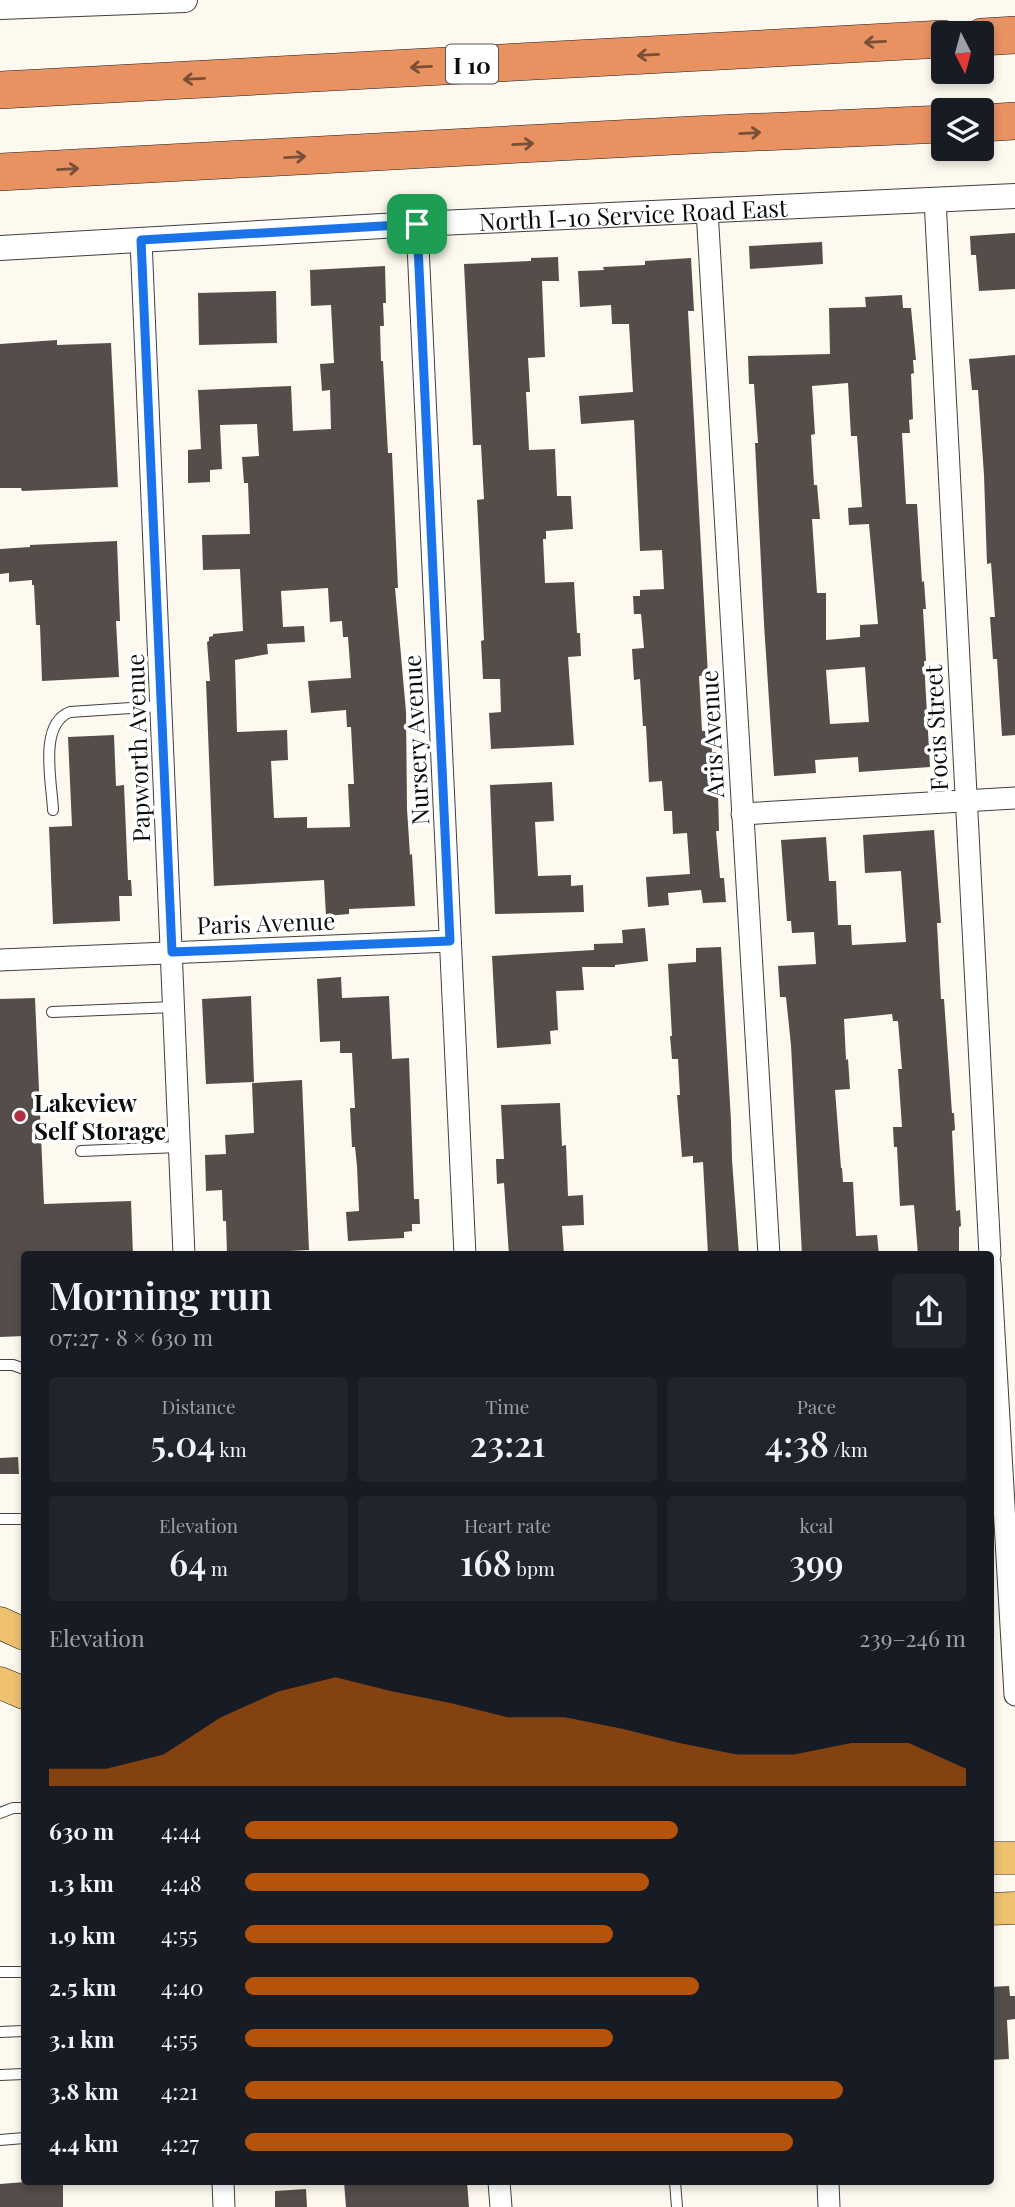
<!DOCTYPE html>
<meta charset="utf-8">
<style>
body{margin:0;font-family:"Playfair Display",serif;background:#20242c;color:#f1f3f6;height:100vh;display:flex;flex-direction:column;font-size:26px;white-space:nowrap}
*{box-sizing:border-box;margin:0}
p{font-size:23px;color:#9ea1a6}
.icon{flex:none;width:38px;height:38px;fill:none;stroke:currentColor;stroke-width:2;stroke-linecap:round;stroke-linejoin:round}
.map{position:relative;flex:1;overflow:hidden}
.details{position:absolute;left:21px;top:1251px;width:973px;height:934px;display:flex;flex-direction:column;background:#171b24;border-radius:7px;box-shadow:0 4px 10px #0003}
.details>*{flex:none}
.needle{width:46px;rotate:174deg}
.fabs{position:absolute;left:931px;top:21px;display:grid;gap:14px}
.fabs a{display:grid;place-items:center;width:63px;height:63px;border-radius:7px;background:#171b24;box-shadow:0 4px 10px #0003;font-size:35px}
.pin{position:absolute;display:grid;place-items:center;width:60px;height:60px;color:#fff;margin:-30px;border-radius:14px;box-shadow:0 4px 10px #0006}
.round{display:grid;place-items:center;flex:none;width:74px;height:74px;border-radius:7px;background:#20242c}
.headline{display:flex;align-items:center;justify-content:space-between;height:119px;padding:0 28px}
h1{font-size:38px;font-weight:600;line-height:52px}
.figures{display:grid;grid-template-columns:repeat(3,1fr);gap:10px;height:119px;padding:7px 28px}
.figures div{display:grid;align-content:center;border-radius:7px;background:#20242c;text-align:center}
.figures b{font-size:35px;font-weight:600}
.figures small{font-size:19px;font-weight:400}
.figures p{font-size:19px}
.chart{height:196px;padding:14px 28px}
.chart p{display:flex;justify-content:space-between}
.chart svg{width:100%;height:126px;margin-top:7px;fill:#b45309;opacity:.7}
ul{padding:0 28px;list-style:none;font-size:23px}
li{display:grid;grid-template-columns:112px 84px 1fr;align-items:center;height:52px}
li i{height:18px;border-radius:9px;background:#b45309}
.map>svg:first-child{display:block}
.building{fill:#544d4a;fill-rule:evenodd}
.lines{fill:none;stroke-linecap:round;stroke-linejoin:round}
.service-casing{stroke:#404040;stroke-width:12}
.minor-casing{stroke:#404040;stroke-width:23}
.tertiary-casing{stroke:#404040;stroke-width:26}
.primary-casing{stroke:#1e1e1e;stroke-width:33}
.motorway-casing{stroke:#1e1e1e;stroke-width:38}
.service{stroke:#fff;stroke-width:10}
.minor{stroke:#fff;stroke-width:21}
.tertiary{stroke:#fff;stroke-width:24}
.primary{stroke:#edc16e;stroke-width:32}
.motorway{stroke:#e89161;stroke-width:37}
.oneway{stroke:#7a4f37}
.route-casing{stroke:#fff;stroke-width:14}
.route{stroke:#1a73e8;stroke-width:9}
.poi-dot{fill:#b13043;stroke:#fff;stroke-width:2.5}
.labels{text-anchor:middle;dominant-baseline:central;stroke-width:7;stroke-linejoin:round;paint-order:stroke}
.shield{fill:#fff;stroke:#565656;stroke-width:2}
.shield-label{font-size:23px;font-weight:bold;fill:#0d0d0d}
.street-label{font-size:24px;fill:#0d0d0d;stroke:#fff}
.poi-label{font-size:24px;font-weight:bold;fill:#0d0d0d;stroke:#fff;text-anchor:start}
</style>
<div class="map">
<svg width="1015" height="2207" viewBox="0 0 1015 2207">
<rect width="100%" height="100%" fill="#fef9ee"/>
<g class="building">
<polygon points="1015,233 1015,289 979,291 976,255 971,255 970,236"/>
<polygon points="822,242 823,264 750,269 749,246"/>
<polygon points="558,257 559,281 542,281 545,357 528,358 530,392 526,392 529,450 555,449 557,496 571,496 573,529 546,531 546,539 543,539 545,583 574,582 577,633 580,633 581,656 568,657 574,745 491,749 489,713 501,712 500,679 483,679 481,641 484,640 477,500 484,499 481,445 473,445 464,264 531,261 531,258"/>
<polygon points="691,258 694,311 688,311 708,675 699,676 702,731 711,731 712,752 717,752 719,831 716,831 720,878 724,878 726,902 703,903 701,890 668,893 669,905 648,907 646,877 690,874 687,833 673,834 672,811 664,811 662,781 649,782 646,726 643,726 640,679 634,680 632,649 644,648 641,614 634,614 633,596 640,596 640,590 664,589 662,550 640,551 634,420 581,424 579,396 633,392 629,324 612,324 611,305 580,307 578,271 604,270 603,267 645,265 645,261"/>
<path d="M385,266L386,303H383L384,326H380L381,361H383L388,453H392L398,588H395L406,712L407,809L410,855L412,854L415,906L349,909V914L326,916L324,880L214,886L206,681H210L207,642L209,641V637L213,636V634L243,631L240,569L203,570L202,535L250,534L248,483H244L242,457L259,456L257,424L220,425L222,469L210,470V482L188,483V450L201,449L198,390L291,386L293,431L331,429L330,390L322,391L320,364L334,363L331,305L311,306L310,270ZM328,588L330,622L342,621L343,637H348L351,678L308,681L311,713L346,710L347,727H351L354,784H348L350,827L307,828V817L274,818L271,761L288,760L287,730L237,732L235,660L268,654L267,644L305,642L304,626L283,627L281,591Z"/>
<polygon points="276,291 277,343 199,345 198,293"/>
<path d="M902,295L903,308H911L916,360H913L914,373L911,374L913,419L909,420L910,433H902L906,504H917L922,582L924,581L926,609H923L926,661H924L930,767L859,772L858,757L815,760L816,773L774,776L764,624L755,443H758L754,384H749L748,356L830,354L829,308L866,307L865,297ZM848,383L851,436H857L862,507L848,508L849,525L869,524L878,624L860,625V637L826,640V593H817L812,519H820L817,485H814L811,435L815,434L812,386ZM865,667L869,722L830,724L826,670Z"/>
<polygon points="57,340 57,345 111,343 118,487 22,491 21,488 0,488 0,344"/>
<polygon points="1015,355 1015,735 1002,736 997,659 993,659 990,617 995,617 991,563 987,564 984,475 978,390 972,390 969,359"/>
<polygon points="117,541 120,621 116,621 119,677 42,681 40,625 36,625 34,585 32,585 32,580 9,582 9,573 0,574 0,549 30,547 30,545"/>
<polygon points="114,735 116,786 124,785 128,880 131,880 132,896 119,896 120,921 53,924 49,827 72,826 68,737"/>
<polygon points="552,782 554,821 535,822 538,876 571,875 571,886 583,885 584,912 495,914 490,785"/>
<polygon points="934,830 941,923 937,923 941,999 944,999 952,1113 954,1113 955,1130 952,1131 956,1211 960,1210 961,1226 959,1227 959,1255 918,1255 914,1205 900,1206 897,1147 894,1147 893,1127 902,1127 898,1069 902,1069 898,1021 893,1021 892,1014 844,1019 846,1060 848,1059 850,1089 835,1090 841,1168 842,1168 843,1182 853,1182 856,1236 877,1235 879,1255 856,1255 856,1252 802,1255 791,1045 786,997 780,997 778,966 816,964 814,932 792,933 791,921 787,921 781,840 826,837 829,881 836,881 838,925 851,925 852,945 906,942 901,871 865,873 863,835"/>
<polygon points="645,928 648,961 615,965 615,967 582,967 584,990 556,991 558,1030 550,1031 551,1044 497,1048 492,956 594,950 594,944 623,943 622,930"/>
<polygon points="721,947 731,1121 732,1160 739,1255 708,1255 703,1162 693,1163 693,1156 682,1157 677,1095 680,1095 678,1059 672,1059 670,1036 672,1036 668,964 696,962 696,948"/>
<polygon points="341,977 342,998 389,996 392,1059 409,1058 414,1199 419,1199 420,1224 412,1224 412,1231 404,1232 404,1238 348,1241 346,1212 359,1211 357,1166 355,1147 352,1147 350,1108 355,1108 352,1053 340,1053 340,1041 320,1042 317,979"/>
<polygon points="251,996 254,1082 206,1084 202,999"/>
<polygon points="35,998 44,1204 131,1201 133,1255 24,1255 24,1336 0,1337 0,999"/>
<polygon points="302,1080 309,1250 227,1254 226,1221 223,1221 222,1190 206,1191 205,1155 226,1154 225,1135 254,1133 252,1083"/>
<polygon points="560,1103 562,1146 566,1145 568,1196 583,1195 584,1225 562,1226 564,1255 509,1255 504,1183 497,1184 496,1159 504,1159 501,1105"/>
<polygon points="18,1457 19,1474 0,1474 0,1458"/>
<polygon points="1009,1986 1010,1996 1015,1996 1015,2019 1007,2020 1009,2059 990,2060 990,1987"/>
<polygon points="25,2182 63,2182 63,2207 0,2207 0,2184"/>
<polygon points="344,2182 467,2182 469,2207 346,2207"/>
<polygon points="306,2189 307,2207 275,2207 275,2191"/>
</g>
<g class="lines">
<defs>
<g id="service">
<path d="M53,810C52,783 38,724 70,712L161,706"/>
<polyline points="52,1012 174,1007"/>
<polyline points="81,1151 179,1147"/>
<polyline points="0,1365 13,1365 24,1369"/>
<polyline points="0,1519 24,1519"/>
<polyline points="0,1813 13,1808 24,1808"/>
<polyline points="0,1972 24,1972"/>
<polyline points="0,2032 24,2031"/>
<polyline points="0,2075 24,2074"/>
<polyline points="0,2140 24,2138"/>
<polyline points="675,2182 677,2207"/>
</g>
<g id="minor">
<polyline points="935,199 990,1255"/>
<polyline points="707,210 769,1255"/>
<polyline points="417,224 465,1255"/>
<polyline points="141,240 184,1255"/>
<polyline points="742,814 1015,798"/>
<polyline points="0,960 450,941"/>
<polyline points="990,1264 1015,1695"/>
<polyline points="223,2182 224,2207"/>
<polyline points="499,2182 501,2207"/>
<polyline points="828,2182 829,2207"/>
</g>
<g id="tertiary">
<polyline points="0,7 185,0"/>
<path id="s1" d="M0,248L417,224L1015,196"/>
</g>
<g id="primary">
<polyline points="0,1623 24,1634"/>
<polyline points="0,1683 24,1693"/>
<polyline points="990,1858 1015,1858"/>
<polyline points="990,1909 1015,1908"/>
</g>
<g id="motorway">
<polyline points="982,37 1015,35"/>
<polyline points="0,90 943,39"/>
<polyline points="982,123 1015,121"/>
<polyline points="0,172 692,135 943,124"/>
</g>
</defs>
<use href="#service" class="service-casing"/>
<use href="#minor" class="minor-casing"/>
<use href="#tertiary" class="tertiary-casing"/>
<use href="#primary" class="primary-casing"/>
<use href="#motorway" class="motorway-casing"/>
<use href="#service" class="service"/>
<use href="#minor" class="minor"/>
<use href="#tertiary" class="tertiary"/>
<use href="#primary" class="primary"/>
<use href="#motorway" class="motorway"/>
</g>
<defs><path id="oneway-shaft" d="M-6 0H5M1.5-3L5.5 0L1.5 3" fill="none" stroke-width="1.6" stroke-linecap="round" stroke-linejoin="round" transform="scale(1.75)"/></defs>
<g class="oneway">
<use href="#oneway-shaft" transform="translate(875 42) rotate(177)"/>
<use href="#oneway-shaft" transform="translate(648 55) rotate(177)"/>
<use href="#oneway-shaft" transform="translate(421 67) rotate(177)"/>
<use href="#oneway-shaft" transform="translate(194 79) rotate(177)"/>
<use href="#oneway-shaft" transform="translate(750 133) rotate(-3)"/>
<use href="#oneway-shaft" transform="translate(523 144) rotate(-3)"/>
<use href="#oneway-shaft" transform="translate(295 157) rotate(-3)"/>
<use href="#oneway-shaft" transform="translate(68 169) rotate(-3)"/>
</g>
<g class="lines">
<defs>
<polygon id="route" points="417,224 450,941 172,952 141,240"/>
</defs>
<use href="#route" class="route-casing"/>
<use href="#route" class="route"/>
</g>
<circle class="poi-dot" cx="20" cy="1116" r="7"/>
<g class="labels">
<rect class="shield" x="446" y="44.5" width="52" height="39" rx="5"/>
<g class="shield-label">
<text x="472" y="64">I 10</text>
</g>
<g class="street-label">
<text stroke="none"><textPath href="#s1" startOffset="634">North I-10 Service Road East</textPath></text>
<text transform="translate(935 728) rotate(-93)">Focis Street</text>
<text transform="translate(711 734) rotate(-93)">Aris Avenue</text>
<text transform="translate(415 740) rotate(-93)">Nursery Avenue</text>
<text transform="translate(137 748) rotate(-92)">Papworth Avenue</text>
<text transform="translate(266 922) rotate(-2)">Paris Avenue</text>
</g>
<g class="poi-label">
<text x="34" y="1102">Lakeview<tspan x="34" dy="28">Self Storage</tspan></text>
</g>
</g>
</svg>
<div class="fabs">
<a><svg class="needle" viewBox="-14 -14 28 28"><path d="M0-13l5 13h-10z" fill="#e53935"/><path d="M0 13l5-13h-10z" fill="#9ea1a6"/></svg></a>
<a><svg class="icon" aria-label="layers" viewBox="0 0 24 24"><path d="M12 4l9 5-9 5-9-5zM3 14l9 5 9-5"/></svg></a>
</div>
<div class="pin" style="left:417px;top:224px;background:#1e9e55"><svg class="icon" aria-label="arrive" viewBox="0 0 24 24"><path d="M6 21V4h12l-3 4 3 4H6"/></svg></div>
<section class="details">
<div class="headline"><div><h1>Morning run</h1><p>07:27 · 8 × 630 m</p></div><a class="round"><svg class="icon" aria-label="share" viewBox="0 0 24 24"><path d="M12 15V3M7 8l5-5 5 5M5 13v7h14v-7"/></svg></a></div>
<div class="figures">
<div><p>Distance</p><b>5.04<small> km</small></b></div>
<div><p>Time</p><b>23:21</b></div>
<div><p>Pace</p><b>4:38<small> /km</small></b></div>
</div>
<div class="figures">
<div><p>Elevation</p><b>64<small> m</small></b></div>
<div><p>Heart rate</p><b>168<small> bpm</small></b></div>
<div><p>kcal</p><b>399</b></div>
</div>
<div class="chart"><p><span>Elevation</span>239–246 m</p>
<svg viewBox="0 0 160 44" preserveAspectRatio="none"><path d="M0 44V38L10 38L20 33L30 20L40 11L50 6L60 11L70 15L80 20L90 20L100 24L110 29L120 33L130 33L140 29L150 29L160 38V44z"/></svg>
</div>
<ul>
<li><b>630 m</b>4:44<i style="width:60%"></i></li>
<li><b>1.3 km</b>4:48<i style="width:56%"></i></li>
<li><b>1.9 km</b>4:55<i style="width:51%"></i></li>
<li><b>2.5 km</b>4:40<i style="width:63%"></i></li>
<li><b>3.1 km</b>4:55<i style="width:51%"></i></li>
<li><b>3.8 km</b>4:21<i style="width:83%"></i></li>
<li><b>4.4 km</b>4:27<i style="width:76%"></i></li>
</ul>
</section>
</div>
